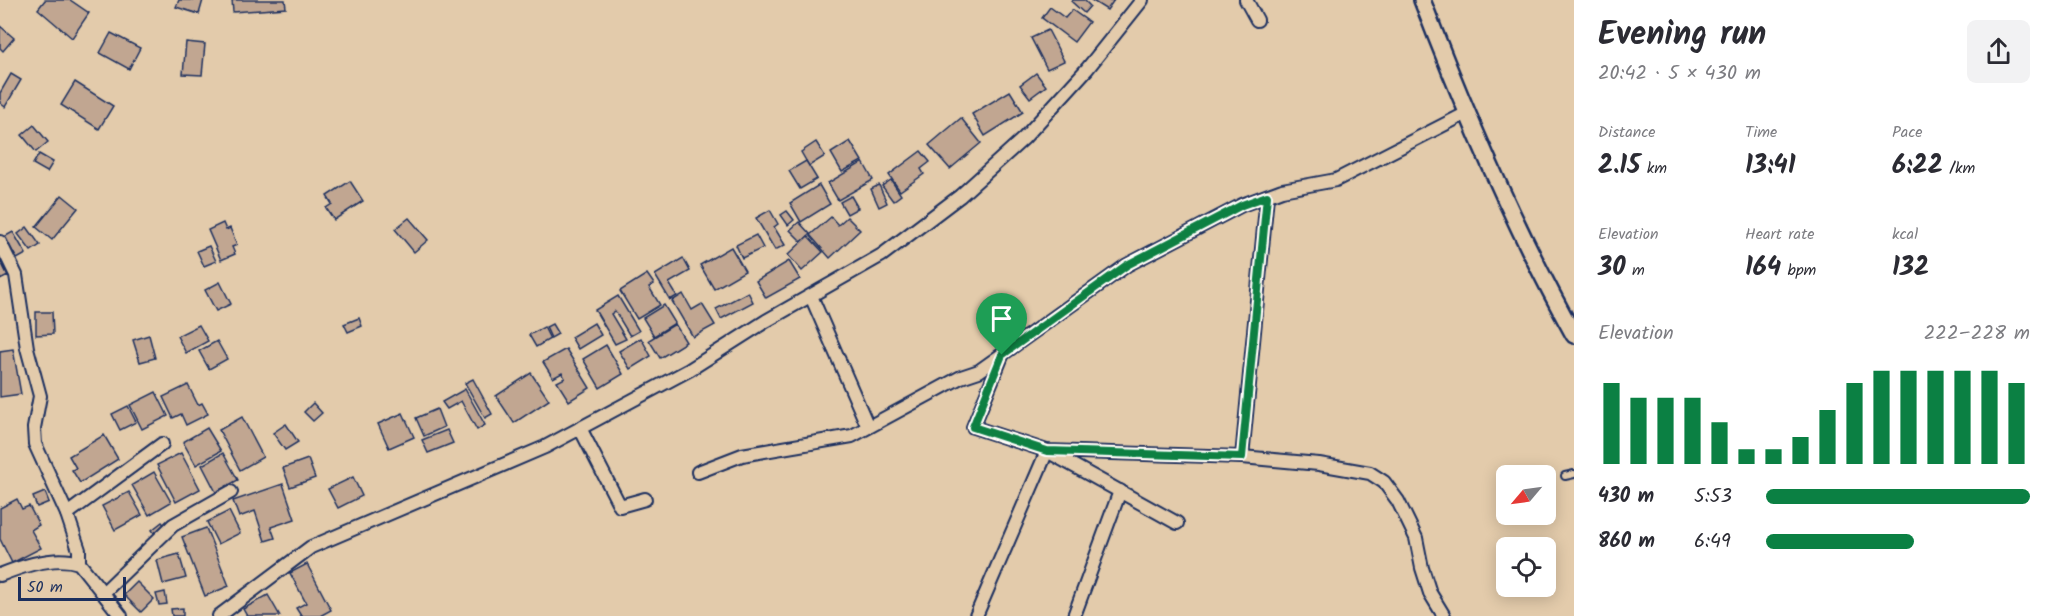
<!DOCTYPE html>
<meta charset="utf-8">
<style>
body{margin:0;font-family:Kalam,sans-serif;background:#f2f2f3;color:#2b2b33;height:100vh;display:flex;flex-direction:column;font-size:22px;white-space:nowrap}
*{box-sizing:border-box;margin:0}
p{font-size:20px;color:#7c7c81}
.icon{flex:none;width:33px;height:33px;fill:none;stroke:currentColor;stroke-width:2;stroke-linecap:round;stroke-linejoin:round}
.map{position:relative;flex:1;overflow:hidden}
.drawer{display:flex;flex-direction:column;background:#fff;width:480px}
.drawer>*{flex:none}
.needle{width:39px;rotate:241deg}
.tools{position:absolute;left:1496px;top:465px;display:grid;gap:12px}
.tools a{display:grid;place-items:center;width:60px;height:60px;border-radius:9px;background:#fff;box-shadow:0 3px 15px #0003;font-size:30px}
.scale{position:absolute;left:18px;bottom:15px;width:108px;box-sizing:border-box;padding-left:6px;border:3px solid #1b2f5e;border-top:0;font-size:16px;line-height:21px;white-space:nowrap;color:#1b2f5e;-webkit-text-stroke:4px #e3cbab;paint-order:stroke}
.pin{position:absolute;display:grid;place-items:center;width:51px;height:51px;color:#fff;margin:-62px -26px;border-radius:50% 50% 50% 0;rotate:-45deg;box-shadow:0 0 6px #0007}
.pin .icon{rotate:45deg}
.round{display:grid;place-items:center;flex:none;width:63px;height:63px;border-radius:9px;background:#f2f2f3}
.head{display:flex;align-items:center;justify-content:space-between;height:102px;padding:0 24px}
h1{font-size:33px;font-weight:700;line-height:45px}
.stats{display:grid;grid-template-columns:repeat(3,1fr);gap:9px;height:102px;padding:6px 24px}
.stats div{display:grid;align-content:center}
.stats b{font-size:26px;font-weight:700}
.stats small{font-size:16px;font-weight:400}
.stats p{font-size:16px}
.chart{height:168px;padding:12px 24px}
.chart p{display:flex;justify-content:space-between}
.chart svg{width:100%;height:108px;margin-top:6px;stroke:#0b8043;stroke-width:6}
ul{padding:0 24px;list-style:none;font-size:20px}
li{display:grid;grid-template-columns:96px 72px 1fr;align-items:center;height:45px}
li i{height:15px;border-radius:8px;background:#0b8043}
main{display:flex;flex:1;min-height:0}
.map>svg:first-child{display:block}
.building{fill:#c1a691;stroke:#1b2f5e;stroke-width:1.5}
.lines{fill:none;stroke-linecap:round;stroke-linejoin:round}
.service-casing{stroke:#1b2f5e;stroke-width:10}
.minor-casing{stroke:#1b2f5e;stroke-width:16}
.tertiary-casing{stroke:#1b2f5e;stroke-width:20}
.service{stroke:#e3cbab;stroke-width:6}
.minor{stroke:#e3cbab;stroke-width:12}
.tertiary{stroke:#e3cbab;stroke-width:15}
.route-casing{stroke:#fff;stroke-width:12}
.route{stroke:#0b8043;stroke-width:8}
</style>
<main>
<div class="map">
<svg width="1574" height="616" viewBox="0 0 1574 616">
<rect width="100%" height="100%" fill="#e3cbab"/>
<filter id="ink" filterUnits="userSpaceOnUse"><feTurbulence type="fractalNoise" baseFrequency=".0167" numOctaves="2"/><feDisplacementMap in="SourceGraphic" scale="12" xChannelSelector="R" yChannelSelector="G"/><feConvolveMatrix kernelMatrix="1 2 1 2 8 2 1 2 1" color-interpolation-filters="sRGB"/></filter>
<g filter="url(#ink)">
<g class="building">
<polygon points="45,0 70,0 89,13 72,38 38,9"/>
<polygon points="179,0 203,0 199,14 176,7"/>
<polygon points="232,0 285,0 286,8 233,12"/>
<polygon points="1073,0 1084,0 1090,6 1084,13 1072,2"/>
<polygon points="1091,0 1114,0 1107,10"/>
<polygon points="1050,7 1065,18 1072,10 1089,22 1074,42 1042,18"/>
<polygon points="0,26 14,38 3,51 0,48"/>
<polygon points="1048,30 1064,61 1047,69 1031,38"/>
<polygon points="111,33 140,48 129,69 100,53"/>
<polygon points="186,42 205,44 202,75 183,74"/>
<polygon points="1036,73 1046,86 1030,98 1020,85"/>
<polygon points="11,74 21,80 5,107 0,103 0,93"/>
<polygon points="75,82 113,106 99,129 61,105"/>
<polygon points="1010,91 1023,112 985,136 972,114"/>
<polygon points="961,118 981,143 950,169 929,145"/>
<polygon points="34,125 48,142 36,152 22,135"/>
<polygon points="850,141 862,161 842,172 831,153"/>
<polygon points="816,142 825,156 809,166 801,152"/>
<polygon points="921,151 930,162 921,169 924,174 900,191 889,175"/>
<polygon points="39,154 53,162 47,172 33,164"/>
<polygon points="806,161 817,179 800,189 789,171"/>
<polygon points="863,162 873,180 838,200 828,183"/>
<polygon points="891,180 901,195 893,201 882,186"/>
<polygon points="350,181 363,201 334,220 326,208 332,204 327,196"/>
<polygon points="819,185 830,204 801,222 790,203"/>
<polygon points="879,185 887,203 879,207 871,189"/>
<polygon points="62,195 78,208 52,240 36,227"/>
<polygon points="851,196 858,208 847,214 840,202"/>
<polygon points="770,210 778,224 774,227 785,245 775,250 756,218"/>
<polygon points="787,211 794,220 788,225 781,215"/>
<polygon points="831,217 838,225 847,217 860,230 830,258 810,235"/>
<polygon points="409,218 428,240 414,252 395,229"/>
<polygon points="799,222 810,234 802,242 790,230"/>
<polygon points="223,223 226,230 230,228 237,245 232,247 235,254 221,260 208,230"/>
<polygon points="27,227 40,245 31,251 18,234"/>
<polygon points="13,232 26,254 17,259 4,237"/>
<polygon points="756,235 763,248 742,258 736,245"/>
<polygon points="808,236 823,252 802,271 788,255"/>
<polygon points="209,246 216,261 204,266 197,251"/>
<polygon points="731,247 745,271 714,289 700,265"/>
<polygon points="683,258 690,271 669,283 677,296 670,300 655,275"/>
<polygon points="0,260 8,276 0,280"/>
<polygon points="789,261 800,279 766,298 756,281"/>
<polygon points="647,274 654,284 649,287 660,305 637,319 620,291"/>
<polygon points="220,282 231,304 216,311 205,290"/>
<polygon points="748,292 753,302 721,319 716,309"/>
<polygon points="683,294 692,310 702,304 715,325 693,337 672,301"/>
<polygon points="618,296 639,331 630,336 615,311 611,314 626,339 615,344 595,310"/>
<polygon points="664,305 675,323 654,336 643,318"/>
<polygon points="36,312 52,312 53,334 36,335"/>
<polygon points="359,318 362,326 348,332 344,324"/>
<polygon points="594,323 601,335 578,349 571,337"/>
<polygon points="552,324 558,334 551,338 546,327"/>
<polygon points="675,324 686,342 660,358 649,340"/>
<polygon points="199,325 208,341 186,353 177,336"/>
<polygon points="544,327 550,339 536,347 529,335"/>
<polygon points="149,335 155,358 140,362 133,340"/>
<polygon points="641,338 651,356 630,369 619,351"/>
<polygon points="217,341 227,359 209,369 199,351"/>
<polygon points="606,345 623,374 600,388 583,359"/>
<polygon points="13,349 21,394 0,397 0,351"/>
<polygon points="566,349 590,388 569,401 557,382 565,378 562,373 553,378 543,362"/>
<polygon points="531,373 549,400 514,423 496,396"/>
<polygon points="473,379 492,414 485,418 465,383"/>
<polygon points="188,385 198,405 202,403 208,414 186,425 181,414 173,418 163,397"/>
<polygon points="465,389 485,425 477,430 461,401 447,409 442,402"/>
<polygon points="156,392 168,416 142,429 130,405"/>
<polygon points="313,403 322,413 313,421 304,412"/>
<polygon points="128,406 136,422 120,430 112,414"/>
<polygon points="437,409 444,427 424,436 416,418"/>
<polygon points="403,413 414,437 389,448 378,424"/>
<polygon points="242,417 263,457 240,470 219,430"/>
<polygon points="286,424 298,442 285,450 273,433"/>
<polygon points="207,428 221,451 196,465 183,442"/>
<polygon points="447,430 453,443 428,453 422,440"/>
<polygon points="104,435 118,459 80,483 72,470 76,468 69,456"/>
<polygon points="181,453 200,489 176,502 157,465"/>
<polygon points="223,453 238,480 216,492 202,465"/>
<polygon points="308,459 315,478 290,487 283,468"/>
<polygon points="154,472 171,502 149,515 132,485"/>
<polygon points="353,477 362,496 338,508 328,489"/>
<polygon points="283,484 295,519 271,527 275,538 265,541 255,511 239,517 233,501"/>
<polygon points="45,492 49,502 37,507 33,497"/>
<polygon points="129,492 142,515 115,530 102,506"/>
<polygon points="17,499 22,509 29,506 39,525 31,530 41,548 12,563 0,539 0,508"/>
<polygon points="229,511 240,533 218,544 207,522"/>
<polygon points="162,522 168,529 157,537 152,530"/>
<polygon points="206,528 229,586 205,596 182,537"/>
<polygon points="179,554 186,578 163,584 157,560"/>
<polygon points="307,564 331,610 320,616 301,616 296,608 306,603 290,573"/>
<polygon points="137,582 154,599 141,612 124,595"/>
<polygon points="165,592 167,604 159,605 156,594"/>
<polygon points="268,595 280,616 247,616 243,609"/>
<polygon points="183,608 183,616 172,616 171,609"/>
</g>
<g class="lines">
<defs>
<polyline id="service" points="1565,476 1574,474"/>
<g id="minor">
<polyline points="1246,0 1257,20"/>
<polyline points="0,242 16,275 27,348 40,396 34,428 35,444 67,514 79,550 79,563"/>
<polyline points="811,296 868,427"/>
<polyline points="1002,356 973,427 1047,451 1242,457 1319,464 1370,473 1384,482 1398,501 1416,538 1422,568 1430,593 1444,616"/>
<polyline points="580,428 620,506 645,499"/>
<polyline points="1242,457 1267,196"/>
<polyline points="698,472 742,455 852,436 961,377 979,371 1127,265 1242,205 1282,190 1336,180 1465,114"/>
<polyline points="67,514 162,444"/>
<path d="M0,575C22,566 56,555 79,563L121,616"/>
<polyline points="103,593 173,525 231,492"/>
<polyline points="219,616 311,547 545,447 689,370 766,321 882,255 960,196 1024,138 1087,69 1142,0"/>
<polyline points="976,616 1047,451 1177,523"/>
<polyline points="1074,616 1120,491"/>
</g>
<path id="tertiary" d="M1422,0C1466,115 1514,227 1574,335"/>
</defs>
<use href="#service" class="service-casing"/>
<use href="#minor" class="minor-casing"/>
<use href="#tertiary" class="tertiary-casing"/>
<use href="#service" class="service"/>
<use href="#minor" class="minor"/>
<use href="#tertiary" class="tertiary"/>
</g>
</g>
<g class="lines" filter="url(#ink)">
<defs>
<polygon id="route" points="1267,196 1242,457 1047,451 973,427 1002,355 1127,265 1242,205"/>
</defs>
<use href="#route" class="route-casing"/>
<use href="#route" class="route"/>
</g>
</svg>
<div class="tools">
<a><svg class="needle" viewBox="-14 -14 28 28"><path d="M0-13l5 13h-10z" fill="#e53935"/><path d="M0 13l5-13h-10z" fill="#7c7c81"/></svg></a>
<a><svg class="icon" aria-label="locate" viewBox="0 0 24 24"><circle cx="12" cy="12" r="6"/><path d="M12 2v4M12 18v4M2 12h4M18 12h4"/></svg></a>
</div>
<div class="scale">50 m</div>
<div class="pin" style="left:1002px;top:355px;background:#1e9e55"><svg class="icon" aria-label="arrive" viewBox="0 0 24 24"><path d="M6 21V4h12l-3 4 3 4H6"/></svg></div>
</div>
<section class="drawer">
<div class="head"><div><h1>Evening run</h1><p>20:42 · 5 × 430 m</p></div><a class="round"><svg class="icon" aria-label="share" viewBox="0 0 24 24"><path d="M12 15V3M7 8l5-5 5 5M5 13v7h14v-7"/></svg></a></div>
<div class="stats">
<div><p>Distance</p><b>2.15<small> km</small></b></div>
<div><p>Time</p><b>13:41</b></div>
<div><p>Pace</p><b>6:22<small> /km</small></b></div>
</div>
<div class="stats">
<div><p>Elevation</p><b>30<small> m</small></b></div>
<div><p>Heart rate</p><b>164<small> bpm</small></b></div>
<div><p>kcal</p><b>132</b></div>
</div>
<div class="chart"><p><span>Elevation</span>222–228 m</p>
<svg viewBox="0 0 160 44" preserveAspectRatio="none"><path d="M5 44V11M15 44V17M25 44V17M35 44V17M45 44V27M55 44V38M65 44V38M75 44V33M85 44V22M95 44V11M105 44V6M115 44V6M125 44V6M135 44V6M145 44V6M155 44V11"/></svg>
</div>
<ul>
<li><b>430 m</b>5:53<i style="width:100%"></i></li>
<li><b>860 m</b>6:49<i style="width:56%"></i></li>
</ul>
</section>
</main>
